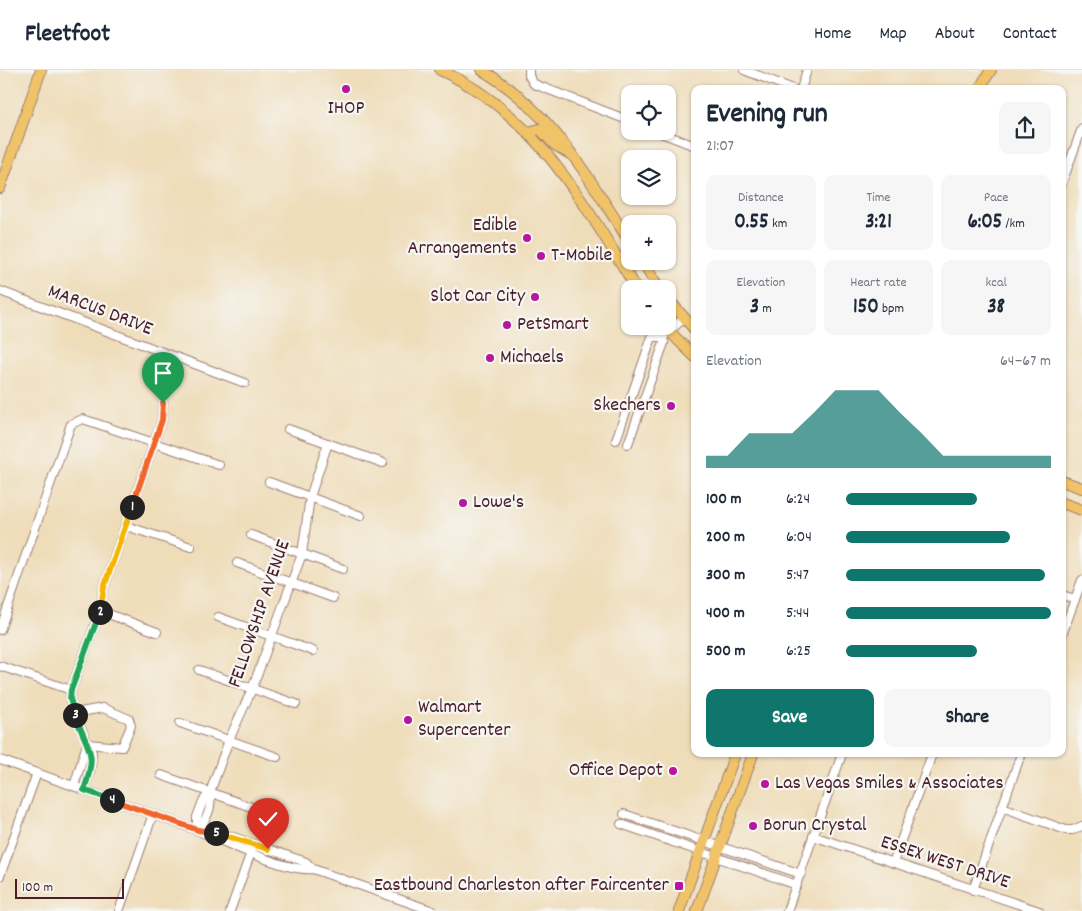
<!DOCTYPE html>
<meta charset="utf-8">
<style>
body{margin:0;font-family:Dekko,sans-serif;background:#f6f6f7;color:#1f2937;height:100vh;display:flex;flex-direction:column;font-size:19px;white-space:nowrap}
*{box-sizing:border-box;margin:0}
p{font-size:16px;color:#747a83}
.icon{flex:none;width:28px;height:28px;fill:none;stroke:currentColor;stroke-width:2;stroke-linecap:round;stroke-linejoin:round}
.map{position:relative;flex:1;overflow:hidden}
.drawer{position:absolute;left:691px;top:15px;width:375px;height:672px;display:flex;flex-direction:column;background:#fff;border-radius:10px;box-shadow:0 1px 4px #0004}
.drawer>*{flex:none}
.buttons{position:absolute;left:621px;top:15px;display:grid;gap:10px}
.buttons a{display:grid;place-items:center;width:55px;height:55px;border-radius:10px;background:#fff;box-shadow:0 1px 4px #0004;font-size:25px}
.scale{position:absolute;left:15px;bottom:12px;width:109px;box-sizing:border-box;padding-left:5px;border:2px solid #4a1f2b;border-top:0;font-size:14px;line-height:18px;white-space:nowrap;color:#4a1f2b;-webkit-text-stroke:4px #f6f6f2;paint-order:stroke}
.pin{position:absolute;display:grid;place-items:center;width:42px;height:42px;color:#fff;margin:-51px -21px;border-radius:50% 50% 50% 0;rotate:-45deg;box-shadow:0 0 5px #0007}
.pin .icon{rotate:45deg}
.km{position:absolute;width:25px;height:25px;margin:-12px;border-radius:50%;background:#222;color:#fff;font-size:14px;line-height:25px;text-align:center}
.round{display:grid;place-items:center;flex:none;width:52px;height:52px;border-radius:10px;background:#f6f6f7}
.overview{display:flex;align-items:center;justify-content:space-between;height:85px;padding:0 15px}
h1{font-size:28px;font-weight:700;line-height:38px}
.figures{display:grid;grid-template-columns:repeat(3,1fr);gap:8px;height:85px;padding:5px 15px}
.figures div{display:grid;align-content:center;border-radius:10px;background:#f6f6f7;text-align:center}
.figures b{font-size:21px;font-weight:700}
.figures small{font-size:14px;font-weight:400}
.figures p{font-size:14px}
.chart{height:140px;padding:10px 15px}
.chart p{display:flex;justify-content:space-between}
.chart svg{width:100%;height:90px;margin-top:5px;fill:#0f766e;opacity:.7}
.action{display:flex;gap:10px;margin-top:auto;padding:10px 15px}
.action a{flex:1;height:58px;border-radius:10px;background:#0f766e;color:#fff;font-size:20px;font-weight:700;line-height:58px;text-align:center}
.action a+a{background:#f6f6f7;color:#1f2937}
ul{padding:0 15px;list-style:none;font-size:16px}
li{display:grid;grid-template-columns:80px 60px 1fr;align-items:center;height:38px}
li i{height:12px;border-radius:6px;background:#0f766e}
header{display:flex;align-items:center;gap:30px;box-sizing:border-box;height:70px;padding:0 25px;background:#fff;border-bottom:1px solid #e0e1e3}
header strong{font-size:24px}
nav{display:flex;gap:28px;margin-inline-start:auto;font-size:18px}
.map>svg:first-child{display:block}
.lines{fill:none;stroke-linecap:round;stroke-linejoin:round}
.minor-casing{stroke:#9c7e72;stroke-width:10}
.major-casing{stroke:#9c7e72;stroke-width:12}
.minor{stroke:#fff;stroke-width:8}
.major{stroke:#f1c369;stroke-width:10}
.split-1-casing{stroke:#fff;stroke-width:10}
.split-2-casing{stroke:#fff;stroke-width:10}
.split-3-casing{stroke:#fff;stroke-width:10}
.split-4-casing{stroke:#fff;stroke-width:10}
.split-5-casing{stroke:#fff;stroke-width:10}
.split-6-casing{stroke:#fff;stroke-width:10}
.split-1{stroke:#f0652b;stroke-width:6}
.split-2{stroke:#f5b400;stroke-width:6}
.split-3{stroke:#22a559;stroke-width:6}
.split-4{stroke:#22a559;stroke-width:6}
.split-5{stroke:#f0652b;stroke-width:6}
.split-6{stroke:#f5b400;stroke-width:6}
.poi-dot{fill:#b5179e;stroke:#f6f6f2;stroke-width:2}
.labels{text-anchor:middle;dominant-baseline:central;stroke-width:4.5;stroke-linejoin:round;paint-order:stroke}
.poi-label{font-size:20px;fill:#4a1f2b;stroke:#f6f6f2;text-anchor:start}
.street-label{font-size:20px;fill:#4a1f2b;stroke:#f6f6f2}
</style>
<header>
<strong>Fleetfoot</strong>
<nav><a>Home</a><a>Map</a><a>About</a><a>Contact</a></nav>
</header>
<div class="map">
<svg width="1082" height="841" viewBox="0 0 1082 841">
<rect width="100%" height="100%" fill="#f6f6f2"/>
<filter id="ink" filterUnits="userSpaceOnUse"><feTurbulence type="fractalNoise" baseFrequency=".02" numOctaves="2"/><feDisplacementMap in="SourceGraphic" scale="10" xChannelSelector="R" yChannelSelector="G"/><feConvolveMatrix kernelMatrix="1 2 1 2 8 2 1 2 1" color-interpolation-filters="sRGB"/></filter>
<filter id="wash" filterUnits="userSpaceOnUse"><feTurbulence type="fractalNoise" baseFrequency=".0096" numOctaves="4" result="noise"/><feDisplacementMap in="SourceGraphic" scale="20" xChannelSelector="R" yChannelSelector="G"/><feGaussianBlur stdDeviation="1.12" result="paint"/><feColorMatrix in="noise" values="0 0 0 0 0 0 0 0 0 0 0 0 0 0 0 0 0 1.4 0 .05"/><feComposite in="paint" operator="in"/></filter>
<g filter="url(#wash)">
<rect width="100%" height="100%" fill="#efddba"/>
</g>
<g filter="url(#ink)">
<g class="lines">
<defs>
<g id="minor">
<polyline points="529,0 529,6 534,14 630,51"/>
<polyline points="744,0 793,19"/>
<polyline points="801,19 807,0"/>
<polyline points="656,61 695,76"/>
<polyline points="1062,113 1082,58"/>
<polyline points="0,221 245,313"/>
<polyline points="288,359 383,393"/>
<polyline points="616,370 652,267 663,267 684,248"/>
<polyline points="628,374 664,273 663,267"/>
<polyline points="269,412 361,446"/>
<polyline points="126,456 191,477"/>
<polyline points="251,465 343,499"/>
<polyline points="237,493 333,528"/>
<polyline points="1062,525 1075,529"/>
<polyline points="100,541 157,562"/>
<polyline points="218,547 313,581"/>
<polyline points="0,560 71,354 83,349 219,395"/>
<polyline points="1062,565 1082,510"/>
<polyline points="0,596 71,620"/>
<polyline points="199,600 296,634"/>
<polyline points="74,643 103,638 129,649 131,656 122,677 87,674"/>
<polyline points="180,653 277,687"/>
<path d="M0,690L197,760C222,771 289,803 313,799"/>
<polyline points="161,705 257,739"/>
<polyline points="74,716 87,674"/>
<polyline points="84,720 91,697 92,683 74,643 70,629 71,620 100,541 104,517 162,350 163,333"/>
<polyline points="1002,737 1066,760 1073,760 1082,756"/>
<polyline points="624,744 801,804"/>
<polyline points="621,754 797,815"/>
<polyline points="197,760 197,747 203,731 210,722 229,670 252,619 302,484 310,427 328,373"/>
<path d="M197,760C208,748 212,738 210,722"/>
<polyline points="209,762 230,766 306,792 313,799 433,841"/>
<polyline points="813,766 1039,841"/>
<polyline points="893,793 932,684"/>
<polyline points="0,806 37,703"/>
<polyline points="973,820 1021,684"/>
<polyline points="119,841 153,744"/>
<polyline points="230,841 251,782 250,778"/>
<polyline points="787,841 842,684"/>
</g>
<g id="major">
<path d="M440,0C537,44 583,133 637,219"/>
<path d="M482,0C555,44 585,104 630,172"/>
<polyline points="979,19 991,0"/>
<polyline points="528,62 540,59 555,75 570,84"/>
<polyline points="0,118 41,0"/>
<polyline points="642,191 660,219"/>
<polyline points="668,229 695,260"/>
<polyline points="664,256 695,287"/>
<polyline points="1062,411 1082,418"/>
<polyline points="1062,433 1082,440"/>
<polyline points="679,841 735,684"/>
<polyline points="697,841 753,684"/>
</g>
</defs>
<use href="#minor" class="minor-casing"/>
<use href="#major" class="major-casing"/>
<use href="#minor" class="minor"/>
<use href="#major" class="major"/>
</g>
</g>
<g class="lines" filter="url(#ink)">
<defs>
<polyline id="split-1" points="132,437 162,350 163,333"/>
<polyline id="split-2" points="100,542 104,517 132,437"/>
<polyline id="split-3" points="75,645 70,629 71,620 100,542"/>
<path id="split-4" d="M75,645C88,681 98,680 84,720L112,730"/>
<polyline id="split-5" points="112,730 198,760 216,763"/>
<polyline id="split-6" points="216,763 268,779"/>
</defs>
<use href="#split-1" class="split-1-casing"/>
<use href="#split-2" class="split-2-casing"/>
<use href="#split-3" class="split-3-casing"/>
<use href="#split-4" class="split-4-casing"/>
<use href="#split-5" class="split-5-casing"/>
<use href="#split-6" class="split-6-casing"/>
<use href="#split-1" class="split-1"/>
<use href="#split-2" class="split-2"/>
<use href="#split-3" class="split-3"/>
<use href="#split-4" class="split-4"/>
<use href="#split-5" class="split-5"/>
<use href="#split-6" class="split-6"/>
</g>
<g class="poi-dot">
<circle cx="346" cy="19" r="5"/>
<circle cx="527" cy="168" r="5"/>
<circle cx="541" cy="186" r="5"/>
<circle cx="535" cy="227" r="5"/>
<circle cx="507" cy="255" r="5"/>
<circle cx="490" cy="288" r="5"/>
<circle cx="671" cy="336" r="5"/>
<circle cx="463" cy="433" r="5"/>
<circle cx="408" cy="650" r="5"/>
<circle cx="673" cy="701" r="5"/>
<circle cx="765" cy="714" r="5"/>
<circle cx="753" cy="756" r="5"/>
<rect x="674" y="811" width="10" height="10" rx="2.5"/>
</g>
<g class="labels">
<g class="poi-label">
<text x="346" y="39" text-anchor="middle">IHOP</text>
<text x="517" y="156" text-anchor="end">Edible<tspan x="517" dy="23">Arrangements</tspan></text>
<text x="551" y="186">T-Mobile</text>
<text x="525" y="227" text-anchor="end">Slot Car City</text>
<text x="517" y="255">PetSmart</text>
<text x="500" y="288">Michaels</text>
<text x="661" y="336" text-anchor="end">Skechers</text>
<text x="473" y="433">Lowe's</text>
<text x="418" y="638">Walmart<tspan x="418" dy="23">Supercenter</tspan></text>
<text x="663" y="701" text-anchor="end">Office Depot</text>
<text x="775" y="714">Las Vegas Smiles &amp; Associates</text>
<text x="763" y="756">Borun Crystal</text>
<text x="669" y="816" text-anchor="end">Eastbound Charleston after Faircenter</text>
</g>
<g class="street-label">
<text transform="translate(100 241) rotate(21)">MARCUS DRIVE</text>
<text transform="translate(260 544) rotate(-71)">FELLOWSHIP AVENUE</text>
<text transform="translate(945 793) rotate(18)">ESSEX WEST DRIVE</text>
</g>
</g>
</svg>
<div class="buttons">
<a><svg class="icon" aria-label="locate" viewBox="0 0 24 24"><circle cx="12" cy="12" r="6"/><path d="M12 2v4M12 18v4M2 12h4M18 12h4"/></svg></a>
<a><svg class="icon" aria-label="layers" viewBox="0 0 24 24"><path d="M12 4l9 5-9 5-9-5zM3 14l9 5 9-5"/></svg></a>
<a>+</a>
<a>−</a>
</div>
<div class="scale">100 m</div>
<div class="pin" style="left:163px;top:333px;background:#1e9e55"><svg class="icon" aria-label="arrive" viewBox="0 0 24 24"><path d="M6 21V4h12l-3 4 3 4H6"/></svg></div>
<div class="pin" style="left:268px;top:779px;background:#d93025"><svg class="icon" aria-label="check" viewBox="0 0 24 24"><path d="M5 12l5 5 9-10"/></svg></div>
<b class="km" style="left:132px;top:437px">1</b>
<b class="km" style="left:100px;top:542px">2</b>
<b class="km" style="left:75px;top:645px">3</b>
<b class="km" style="left:112px;top:730px">4</b>
<b class="km" style="left:216px;top:763px">5</b>
<section class="drawer">
<div class="overview"><div><h1>Evening run</h1><p>21:07</p></div><a class="round"><svg class="icon" aria-label="share" viewBox="0 0 24 24"><path d="M12 15V3M7 8l5-5 5 5M5 13v7h14v-7"/></svg></a></div>
<div class="figures">
<div><p>Distance</p><b>0.55<small> km</small></b></div>
<div><p>Time</p><b>3:21</b></div>
<div><p>Pace</p><b>6:05<small> /km</small></b></div>
</div>
<div class="figures">
<div><p>Elevation</p><b>3<small> m</small></b></div>
<div><p>Heart rate</p><b>150<small> bpm</small></b></div>
<div><p>kcal</p><b>38</b></div>
</div>
<div class="chart"><p><span>Elevation</span>64–67 m</p>
<svg viewBox="0 0 160 44" preserveAspectRatio="none"><path d="M0 44V38L10 38L20 27L30 27L40 27L50 17L60 6L70 6L80 6L90 17L100 27L110 38L120 38L130 38L140 38L150 38L160 38V44z"/></svg>
</div>
<ul>
<li><b>100 m</b>6:24<i style="width:64%"></i></li>
<li><b>200 m</b>6:04<i style="width:80%"></i></li>
<li><b>300 m</b>5:47<i style="width:97%"></i></li>
<li><b>400 m</b>5:44<i style="width:100%"></i></li>
<li><b>500 m</b>6:25<i style="width:64%"></i></li>
</ul>
<div class="action"><a>Save</a><a>Share</a></div>
</section>
</div>
